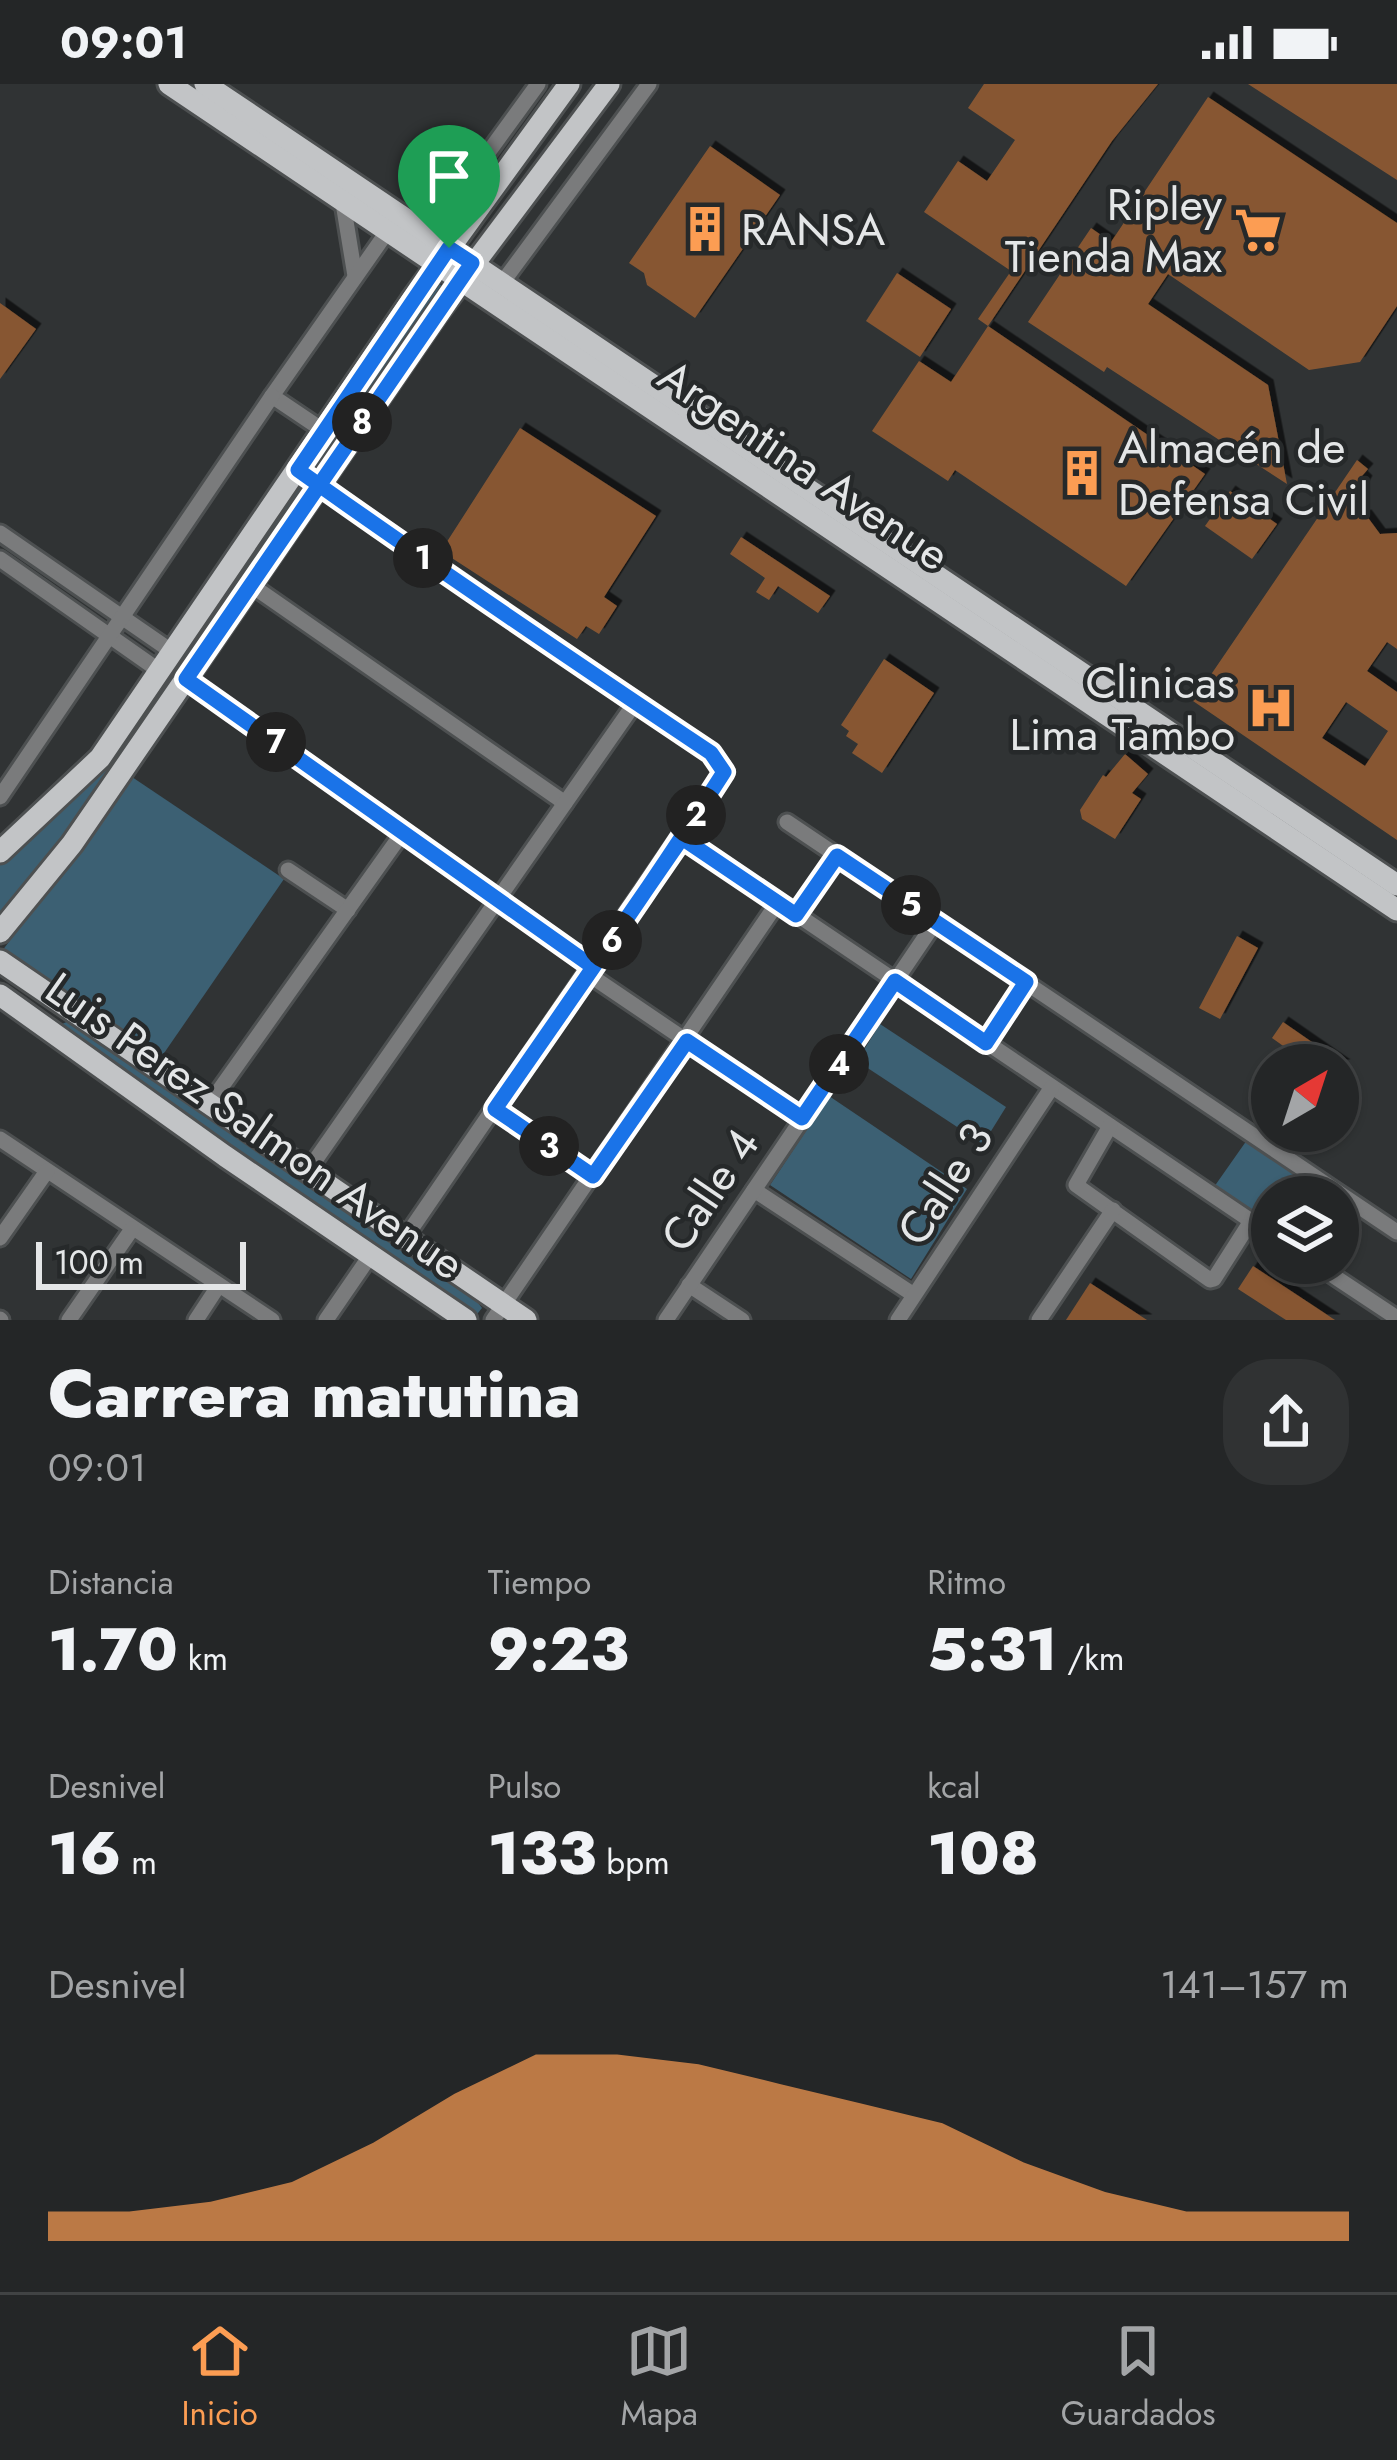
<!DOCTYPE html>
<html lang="es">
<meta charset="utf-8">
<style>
body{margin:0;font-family:Jost,sans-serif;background:#303233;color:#f1f3f6;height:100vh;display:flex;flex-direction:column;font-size:45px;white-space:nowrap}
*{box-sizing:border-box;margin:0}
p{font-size:39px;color:#a3a5a7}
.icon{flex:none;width:66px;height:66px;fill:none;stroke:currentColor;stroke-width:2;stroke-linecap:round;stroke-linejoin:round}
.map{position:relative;height:1236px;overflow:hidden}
.panel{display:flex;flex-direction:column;background:#242627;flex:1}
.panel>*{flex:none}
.needle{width:78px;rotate:39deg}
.fabs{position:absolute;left:1251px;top:960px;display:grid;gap:24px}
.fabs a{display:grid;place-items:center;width:108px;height:108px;border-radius:50%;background:#242627;box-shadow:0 3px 9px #0004,0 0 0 3px #414344;font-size:60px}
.scale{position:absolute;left:36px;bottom:30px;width:210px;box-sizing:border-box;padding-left:12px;border:6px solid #e4e6e7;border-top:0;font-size:33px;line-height:42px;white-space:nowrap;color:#e4e6e7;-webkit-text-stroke:9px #26292a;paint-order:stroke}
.pin{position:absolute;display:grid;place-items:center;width:102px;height:102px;color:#fff;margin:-123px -51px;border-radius:50% 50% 50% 0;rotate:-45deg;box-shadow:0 0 12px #0007}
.pin .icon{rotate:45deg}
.km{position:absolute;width:60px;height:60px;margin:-30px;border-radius:50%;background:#222;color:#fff;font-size:33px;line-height:60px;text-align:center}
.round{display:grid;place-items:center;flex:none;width:126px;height:126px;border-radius:48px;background:#303233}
.headline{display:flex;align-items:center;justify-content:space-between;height:204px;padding:0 48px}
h1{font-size:66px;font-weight:800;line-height:90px}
.stats{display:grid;grid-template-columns:repeat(3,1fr);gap:18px;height:204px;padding:12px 48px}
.stats div{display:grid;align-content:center}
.stats b{font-size:60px;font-weight:800}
.stats small{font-size:33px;font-weight:400}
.stats p{font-size:33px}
.chart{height:336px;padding:24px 48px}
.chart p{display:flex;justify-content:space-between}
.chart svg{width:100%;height:216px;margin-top:12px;fill:#fc9d53;opacity:.7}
.status{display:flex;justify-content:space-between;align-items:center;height:84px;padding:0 60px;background:#242627;direction:ltr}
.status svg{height:33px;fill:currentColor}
.tabs{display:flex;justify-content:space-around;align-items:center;height:168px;border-top:3px solid #414344;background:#242627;font-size:33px;color:#a3a5a7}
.tabs a{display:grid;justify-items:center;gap:6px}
.tabs .on{color:#fc9d53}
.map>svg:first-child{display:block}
.green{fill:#3c6073}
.building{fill:#875733;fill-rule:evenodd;filter:url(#shadow)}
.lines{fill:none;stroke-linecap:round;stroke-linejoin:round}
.minor-casing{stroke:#4d5051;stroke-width:21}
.major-casing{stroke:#4d5051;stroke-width:27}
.minor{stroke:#7a7b7c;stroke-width:15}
.major{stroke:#c2c4c6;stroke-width:21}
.route-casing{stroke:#fff;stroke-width:24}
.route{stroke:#1a73e8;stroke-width:15}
.labels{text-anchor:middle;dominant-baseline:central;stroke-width:9;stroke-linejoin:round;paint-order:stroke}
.poi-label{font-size:45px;fill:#e4e6e7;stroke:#26292a;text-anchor:end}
.street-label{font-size:45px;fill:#e4e6e7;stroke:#26292a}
</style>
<div class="status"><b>09:01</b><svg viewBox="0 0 49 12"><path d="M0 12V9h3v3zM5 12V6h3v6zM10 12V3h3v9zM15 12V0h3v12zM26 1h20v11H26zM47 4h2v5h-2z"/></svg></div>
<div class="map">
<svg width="1397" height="1236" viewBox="0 0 1397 1236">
<defs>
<filter id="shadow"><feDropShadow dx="5.5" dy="-5.5" stdDeviation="0" flood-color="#0009"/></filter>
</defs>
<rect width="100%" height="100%" fill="#303334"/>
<g class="green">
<polygon points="437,198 449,207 92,718 51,772 0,828 0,775 13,759 81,709"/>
<polygon points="132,693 284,795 160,975 2,867"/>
<polygon points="73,935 476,1216 482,1224 474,1234 60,947 60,941"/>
<polygon points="880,940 1006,1023 983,1060 857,977"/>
<polygon points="829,1012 967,1105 911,1195 770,1101"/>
<polygon points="1247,1056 1307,1097 1296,1113 1272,1113 1272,1143 1214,1103"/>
</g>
<g class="building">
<polygon points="984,0 1158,0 1112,57 988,242 978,235 1011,187 924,128 958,77 987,97 1015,56 968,24"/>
<polygon points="1248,0 1397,0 1397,96"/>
<polygon points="1208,13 1397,139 1397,222 1360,278 1309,286 1168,190 1148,220 1268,301 1287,400 1107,283 1104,288 1028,238 1091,144 1111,158"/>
<polygon points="710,62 780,111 695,234 647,201 644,189 629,179"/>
<polygon points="897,189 951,225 920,273 866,237"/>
<polygon points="0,219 36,245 0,295"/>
<polygon points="988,242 1205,390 1126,502 955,386 948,397 872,347 919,277 951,298"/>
<polygon points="520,344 656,432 604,513 617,522 599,550 586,542 577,555 441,467"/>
<path d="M1357,376L1368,385L1362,392L1367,397L1357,415L1356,433L1366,431L1380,450L1397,449V565L1387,558L1367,587L1397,608V756L1193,617ZM1346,618L1388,647L1365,682L1322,654Z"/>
<polygon points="1230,407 1277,440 1252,475 1205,442"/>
<polygon points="741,453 830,512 818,529 778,502 769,516 756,508 765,494 730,470"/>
<polygon points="884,575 934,609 882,689 852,669 858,660 846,652 849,647 841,641"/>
<polygon points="1125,670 1148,690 1132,709 1141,715 1115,755 1082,735 1080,726 1103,691 1106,693"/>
<polygon points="1237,852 1258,864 1220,935 1199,924"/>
<polygon points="1283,938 1345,981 1310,981 1272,954"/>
<polygon points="1253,1182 1335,1236 1286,1236 1238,1205"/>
<polygon points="1090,1199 1147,1236 1066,1236"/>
</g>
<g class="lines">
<defs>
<g id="minor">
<polyline points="343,119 355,192"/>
<polyline points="429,150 538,0"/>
<polyline points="502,199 649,0"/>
<polyline points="324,347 272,312 387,148"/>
<polyline points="298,386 711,669 724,688 405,1154"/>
<polyline points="0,449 174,569"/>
<polyline points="0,475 161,588"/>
<polyline points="251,501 565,719"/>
<polyline points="186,595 593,883"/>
<polyline points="0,713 272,312"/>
<polyline points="787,738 1397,1148"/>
<polyline points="682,753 1272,1151"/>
<polyline points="288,786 348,826"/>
<polyline points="796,831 837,772"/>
<polyline points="588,890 802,1035"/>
<polyline points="986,959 1026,898"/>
<polyline points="210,1019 403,748"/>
<polyline points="495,1025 593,1092"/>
<polyline points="1110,1042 1076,1101 1210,1196 1214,1195 1251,1137"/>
<polyline points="0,1055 272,1236"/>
<polyline points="307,1088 635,619"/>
<polyline points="754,1106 914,1211"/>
<polyline points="0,1154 47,1087"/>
<polyline points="1314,1179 1397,1234"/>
<polyline points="689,1201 742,1236"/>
<polyline points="0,1235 1,1236"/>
<polyline points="69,1236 132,1145"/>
<polyline points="196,1236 219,1201"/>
<polyline points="326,1236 370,1172"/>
<polyline points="493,1236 778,818"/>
<polyline points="666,1236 936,837"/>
<polyline points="898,1236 1052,1003"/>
<polyline points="1039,1236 1113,1126"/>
</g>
<g id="major">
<polyline points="169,0 1397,826"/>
<polyline points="205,0 1397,801"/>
<polyline points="0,768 100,674 412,216 569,0"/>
<polyline points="0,848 72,760 435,232 609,0"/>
<polyline points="0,877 526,1236"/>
<polyline points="0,911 225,1072 466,1236"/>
</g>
</defs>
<use href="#minor" class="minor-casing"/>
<use href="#major" class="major-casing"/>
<use href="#minor" class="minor"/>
<use href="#major" class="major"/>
</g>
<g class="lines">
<defs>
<path id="route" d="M449,164L298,386C434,483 572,576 711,669L724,688C651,802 572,914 495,1025L593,1092L687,957L802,1034L895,897L986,959L1026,898L837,772L796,831L682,754L593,883L186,595C282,457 376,317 472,179L449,164"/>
</defs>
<use href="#route" class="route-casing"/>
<use href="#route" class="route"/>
</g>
<defs>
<symbol id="building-bare" viewBox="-9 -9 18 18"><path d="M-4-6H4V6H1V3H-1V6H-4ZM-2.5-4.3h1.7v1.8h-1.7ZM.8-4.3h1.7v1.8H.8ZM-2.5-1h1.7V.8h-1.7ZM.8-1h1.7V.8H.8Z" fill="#fc9d53" stroke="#26292a" stroke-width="2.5" paint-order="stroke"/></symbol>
<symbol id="supermarket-bare" viewBox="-9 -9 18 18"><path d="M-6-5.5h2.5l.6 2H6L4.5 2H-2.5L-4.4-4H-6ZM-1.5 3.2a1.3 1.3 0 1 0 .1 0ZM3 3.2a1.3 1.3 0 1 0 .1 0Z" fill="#fc9d53" stroke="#26292a" stroke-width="2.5" paint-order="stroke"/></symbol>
<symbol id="hospital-bare" viewBox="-9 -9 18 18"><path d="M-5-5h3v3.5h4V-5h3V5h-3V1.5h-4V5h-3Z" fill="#fc9d53" stroke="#26292a" stroke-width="2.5" paint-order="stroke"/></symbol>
</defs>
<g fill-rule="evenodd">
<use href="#building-bare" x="672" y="112" width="66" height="66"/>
<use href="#supermarket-bare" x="1225" y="113" width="66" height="66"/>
<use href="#building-bare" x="1049" y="356" width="66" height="66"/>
<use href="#hospital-bare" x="1238" y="591" width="66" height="66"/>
</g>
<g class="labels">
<g class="poi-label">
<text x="1222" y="120">Ripley<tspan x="1222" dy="52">Tienda Max</tspan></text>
<text x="741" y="145" text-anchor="start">RANSA</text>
<text x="1118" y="363" text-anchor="start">Almacén de<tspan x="1118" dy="52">Defensa Civil</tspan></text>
<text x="1235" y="598">Clinicas<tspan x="1235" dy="52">Lima Tambo</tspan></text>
</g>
<g class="street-label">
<text transform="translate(804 381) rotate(34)">Argentina Avenue</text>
<text transform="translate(255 1042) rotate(35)">Luis Perez Salmon Avenue</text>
<text transform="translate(945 1100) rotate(-57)">Calle 3</text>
<text transform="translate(710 1106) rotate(-56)">Calle 4</text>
</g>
</g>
</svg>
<div class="fabs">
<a><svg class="needle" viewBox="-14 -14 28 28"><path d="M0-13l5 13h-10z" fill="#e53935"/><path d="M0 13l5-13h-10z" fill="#a3a5a7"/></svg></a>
<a><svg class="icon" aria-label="layers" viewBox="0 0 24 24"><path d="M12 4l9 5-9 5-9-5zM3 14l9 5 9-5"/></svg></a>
</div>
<div class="scale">100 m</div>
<div class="pin" style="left:449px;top:164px;background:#1e9e55"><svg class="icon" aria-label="arrive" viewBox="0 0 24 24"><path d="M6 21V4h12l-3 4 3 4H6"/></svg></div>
<b class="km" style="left:423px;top:474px">1</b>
<b class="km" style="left:696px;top:731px">2</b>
<b class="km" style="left:549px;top:1062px">3</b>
<b class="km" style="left:839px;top:980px">4</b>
<b class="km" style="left:911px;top:821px">5</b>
<b class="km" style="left:612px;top:856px">6</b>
<b class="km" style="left:276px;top:658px">7</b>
<b class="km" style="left:362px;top:338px">8</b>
</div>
<section class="panel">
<div class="headline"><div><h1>Carrera matutina</h1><p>09:01</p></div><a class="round"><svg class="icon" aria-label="share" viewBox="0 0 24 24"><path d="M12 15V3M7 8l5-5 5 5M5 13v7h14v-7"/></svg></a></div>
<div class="stats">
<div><p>Distancia</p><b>1.70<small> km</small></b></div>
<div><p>Tiempo</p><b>9:23</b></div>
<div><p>Ritmo</p><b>5:31<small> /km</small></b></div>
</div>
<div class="stats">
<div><p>Desnivel</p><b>16<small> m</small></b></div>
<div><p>Pulso</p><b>133<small> bpm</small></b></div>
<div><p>kcal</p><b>108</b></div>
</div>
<div class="chart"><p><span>Desnivel</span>141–157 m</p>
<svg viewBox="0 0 160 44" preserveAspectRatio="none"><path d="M0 44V38L10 38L20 36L30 32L40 24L50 14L60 6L70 6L80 8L90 12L100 16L110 20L120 28L130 34L140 38L150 38L160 38V44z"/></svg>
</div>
</section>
<nav class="tabs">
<a class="on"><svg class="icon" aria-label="home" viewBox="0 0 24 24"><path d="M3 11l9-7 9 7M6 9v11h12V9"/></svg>Inicio</a>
<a><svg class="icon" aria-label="map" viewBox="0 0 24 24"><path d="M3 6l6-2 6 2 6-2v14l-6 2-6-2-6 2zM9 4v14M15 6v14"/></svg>Mapa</a>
<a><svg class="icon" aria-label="saved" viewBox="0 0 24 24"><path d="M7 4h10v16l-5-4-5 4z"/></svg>Guardados</a>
</nav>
